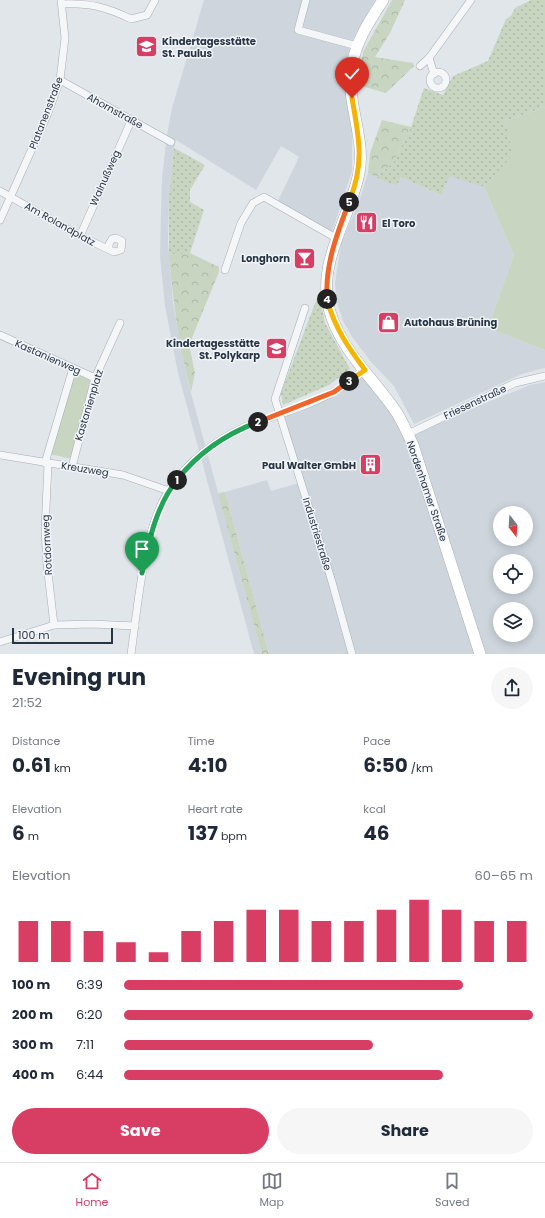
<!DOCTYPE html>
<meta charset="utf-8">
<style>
body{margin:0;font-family:Poppins,sans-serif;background:#f6f6f7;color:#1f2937;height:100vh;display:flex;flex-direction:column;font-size:15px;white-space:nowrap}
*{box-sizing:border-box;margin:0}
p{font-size:13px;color:#747a83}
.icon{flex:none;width:22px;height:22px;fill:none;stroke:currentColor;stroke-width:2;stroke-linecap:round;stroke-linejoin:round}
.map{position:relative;height:654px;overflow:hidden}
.panel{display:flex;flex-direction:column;background:#fff;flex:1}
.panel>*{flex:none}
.needle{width:26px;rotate:163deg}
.tools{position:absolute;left:493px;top:506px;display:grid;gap:8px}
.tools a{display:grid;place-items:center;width:40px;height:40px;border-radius:50%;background:#fff;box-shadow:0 2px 10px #0003;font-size:20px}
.scale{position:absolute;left:12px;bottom:10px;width:101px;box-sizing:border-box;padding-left:4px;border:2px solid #283544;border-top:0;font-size:11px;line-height:14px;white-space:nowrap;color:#283544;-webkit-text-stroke:3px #f1f4f8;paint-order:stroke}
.pin{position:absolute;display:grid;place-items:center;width:34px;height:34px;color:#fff;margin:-41px -17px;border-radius:50% 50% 50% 0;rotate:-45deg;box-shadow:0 0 4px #0007}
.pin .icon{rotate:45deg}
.km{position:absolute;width:20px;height:20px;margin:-10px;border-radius:50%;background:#222;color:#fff;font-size:11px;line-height:20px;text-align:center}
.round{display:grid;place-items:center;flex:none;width:42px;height:42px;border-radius:21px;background:#f6f6f7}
.summary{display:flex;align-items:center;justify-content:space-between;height:68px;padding:0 12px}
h1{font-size:22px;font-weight:700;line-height:30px}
.metrics{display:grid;grid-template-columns:repeat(3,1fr);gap:6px;height:68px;padding:4px 12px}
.metrics div{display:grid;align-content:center}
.metrics b{font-size:20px;font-weight:700}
.metrics small{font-size:11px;font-weight:400}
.metrics p{font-size:11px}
.chart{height:112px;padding:8px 12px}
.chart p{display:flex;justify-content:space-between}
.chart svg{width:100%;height:72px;margin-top:4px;stroke:#d83d64;stroke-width:6}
.cta{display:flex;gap:8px;margin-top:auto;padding:8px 12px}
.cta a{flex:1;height:46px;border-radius:24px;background:#d83d64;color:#fff;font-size:16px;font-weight:700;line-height:46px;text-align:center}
.cta a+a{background:#f6f6f7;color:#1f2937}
ul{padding:0 12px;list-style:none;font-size:13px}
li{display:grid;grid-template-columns:64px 48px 1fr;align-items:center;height:30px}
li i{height:10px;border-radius:5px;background:#d83d64}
.dock{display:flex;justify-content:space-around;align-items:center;height:56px;border-top:1px solid #e0e1e3;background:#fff;font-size:11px;color:#747a83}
.dock a{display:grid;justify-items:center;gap:2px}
.dock .current{color:#d83d64}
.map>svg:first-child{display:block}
.built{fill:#cfd5dd;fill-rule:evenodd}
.grass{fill:url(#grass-dots)}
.forest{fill:url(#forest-crowns)}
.green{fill:#c8d5c1}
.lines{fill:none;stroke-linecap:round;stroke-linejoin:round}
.street-casing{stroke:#a6adb6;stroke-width:8}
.secondary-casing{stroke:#a6adb6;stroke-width:12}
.street{stroke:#f4f6f8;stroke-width:7}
.secondary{stroke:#fff;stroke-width:11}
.split-1-casing{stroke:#fff;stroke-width:8}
.split-2-casing{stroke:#fff;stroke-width:8}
.split-3-casing{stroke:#fff;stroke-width:8}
.split-4-casing{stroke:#fff;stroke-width:8}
.split-5-casing{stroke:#fff;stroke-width:8}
.split-6-casing{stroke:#fff;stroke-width:8}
.split-1{stroke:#22a559;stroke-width:5}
.split-2{stroke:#22a559;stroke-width:5}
.split-3{stroke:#f0652b;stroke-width:5}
.split-4{stroke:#f5b400;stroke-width:5}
.split-5{stroke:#f0652b;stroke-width:5}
.split-6{stroke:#f5b400;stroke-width:5}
.labels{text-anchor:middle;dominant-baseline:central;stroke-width:3;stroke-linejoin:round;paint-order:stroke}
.poi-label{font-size:10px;font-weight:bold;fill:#283544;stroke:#f1f4f8;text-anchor:start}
.street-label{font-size:10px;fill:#283544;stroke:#f1f4f8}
</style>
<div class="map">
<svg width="545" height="654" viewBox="0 0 545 654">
<defs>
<pattern id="grass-dots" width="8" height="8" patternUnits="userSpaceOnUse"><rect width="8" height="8" fill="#c8d5c1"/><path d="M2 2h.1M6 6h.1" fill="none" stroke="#acb7a7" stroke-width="1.8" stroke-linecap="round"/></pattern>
<pattern id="forest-crowns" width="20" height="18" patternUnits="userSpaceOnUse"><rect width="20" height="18" fill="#c8d5c1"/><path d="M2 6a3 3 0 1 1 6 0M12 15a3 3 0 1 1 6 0" fill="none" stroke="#acb7a7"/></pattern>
</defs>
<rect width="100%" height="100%" fill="#e1e6eb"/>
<g class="built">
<polygon points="204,0 375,0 354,37 346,59 352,127 352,171 332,232 277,203 299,157 281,146 256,190 176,140 174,148 169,198 168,242 173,303 188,382 262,654 254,654 178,373 165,306 160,256 161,212 162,178 167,135 172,108"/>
<polygon points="368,173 397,186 401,177 441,195 450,175 484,187 514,255 488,328 545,350 545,368 522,374 414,424 394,386 371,362 353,338 343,321 337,302 335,283 341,244 359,202"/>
<path d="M367,370L409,434L530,385L545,382V654H269L225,492L267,480L271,491L299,483L279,417L340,390ZM500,513H526V539H500ZM500,561H526V587H500ZM500,609H526V635H500Z"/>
</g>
<g class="grass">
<polygon points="531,0 545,0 545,107 505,121 514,154 484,187 450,176 441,195 401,177 397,186 376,177 393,163 411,127 424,88 443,95 453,76 488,61 506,19 511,16 515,8"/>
<polygon points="174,148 205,165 190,190 190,202 204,210 190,253 169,255 169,198"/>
<polygon points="319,293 325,323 350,369 329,385 283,405 281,393"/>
</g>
<g class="forest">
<polygon points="392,0 405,0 390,33 375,57 413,63 414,66 386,93 358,85 363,52"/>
<polygon points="382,120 411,127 393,163 376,177 368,173 370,153"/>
<path d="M190,253L219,267V272L189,345L195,373L191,392C179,346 173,302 169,255Z"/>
<polygon points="225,492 269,654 262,654 218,493"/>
</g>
<g class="green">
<polygon points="545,107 545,350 488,328 514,255 484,187 513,154 505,121"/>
<polygon points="75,373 91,381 72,459 50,454"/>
</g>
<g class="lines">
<defs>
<g id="street">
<polyline points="306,0 298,30 357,46"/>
<path d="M62,4C91,3 106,7 131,19L147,15L155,0"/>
<polyline points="429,58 434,74"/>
<polyline points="420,66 429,58 471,0"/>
<circle cx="438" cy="80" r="8"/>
<polyline points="60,80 171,142"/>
<polyline points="0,191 80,236 114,252 121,250 122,241 116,238 112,239 109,244 109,249"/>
<polyline points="0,220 48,113 60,80 65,38 61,0"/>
<polyline points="80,236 131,121"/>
<polyline points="225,270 241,223 253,203 264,197 336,238"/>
<polyline points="305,308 275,399 332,582 352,654"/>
<polyline points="0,335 95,378"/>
<polyline points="408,434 515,383 545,376"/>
<polyline points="0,455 123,475 169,491"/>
<polyline points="45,463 73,368"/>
<polyline points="48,464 45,531 47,564 54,625"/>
<polyline points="72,467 95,378 120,323"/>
<polyline points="0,642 54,625 92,624 135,626"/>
<path d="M131,654C138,606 143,531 169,490C187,462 216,440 245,427C274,415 308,407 335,391C345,385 355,377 365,370"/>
</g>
<path id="secondary" d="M383,0C370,20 356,41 352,65C345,101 366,137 359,173C349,223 313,265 332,318C344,353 377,383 397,413C403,423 408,434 413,445L480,654"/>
</defs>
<use href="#street" class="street-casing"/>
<use href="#secondary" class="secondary-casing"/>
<use href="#street" class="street"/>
<use href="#secondary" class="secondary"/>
</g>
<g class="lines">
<defs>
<path id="split-1" d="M142,573C149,541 156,506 177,480"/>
<path id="split-2" d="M177,480C198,453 226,434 258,422"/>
<polyline id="split-3" points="258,422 334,392 349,381"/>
<path id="split-4" d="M327,299C334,327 348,347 365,370L349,381"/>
<path id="split-5" d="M327,299C325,264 337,234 349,202"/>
<path id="split-6" d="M349,202C365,163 359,138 352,98"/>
</defs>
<use href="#split-1" class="split-1-casing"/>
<use href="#split-2" class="split-2-casing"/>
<use href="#split-3" class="split-3-casing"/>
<use href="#split-4" class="split-4-casing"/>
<use href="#split-5" class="split-5-casing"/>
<use href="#split-6" class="split-6-casing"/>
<use href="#split-1" class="split-1"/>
<use href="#split-2" class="split-2"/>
<use href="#split-3" class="split-3"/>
<use href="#split-4" class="split-4"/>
<use href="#split-5" class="split-5"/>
<use href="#split-6" class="split-6"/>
</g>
<defs>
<symbol id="school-square" viewBox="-11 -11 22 22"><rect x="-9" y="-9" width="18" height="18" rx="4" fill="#d83d64" stroke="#f1f4f8"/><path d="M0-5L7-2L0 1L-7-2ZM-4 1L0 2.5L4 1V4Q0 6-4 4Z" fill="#fff"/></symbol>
<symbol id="restaurant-square" viewBox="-11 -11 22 22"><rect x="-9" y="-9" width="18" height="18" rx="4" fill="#d83d64" stroke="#f1f4f8"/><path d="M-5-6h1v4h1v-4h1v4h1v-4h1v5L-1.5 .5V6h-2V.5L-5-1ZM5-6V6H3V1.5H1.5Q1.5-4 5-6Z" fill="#fff"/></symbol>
<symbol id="bar-square" viewBox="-11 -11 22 22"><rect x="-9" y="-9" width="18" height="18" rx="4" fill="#d83d64" stroke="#f1f4f8"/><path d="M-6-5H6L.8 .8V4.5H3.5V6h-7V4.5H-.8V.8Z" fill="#fff"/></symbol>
<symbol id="shop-square" viewBox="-11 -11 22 22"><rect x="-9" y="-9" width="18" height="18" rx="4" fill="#d83d64" stroke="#f1f4f8"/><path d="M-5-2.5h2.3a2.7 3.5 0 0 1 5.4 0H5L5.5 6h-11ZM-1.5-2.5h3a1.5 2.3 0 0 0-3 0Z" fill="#fff"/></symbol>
<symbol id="building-square" viewBox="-11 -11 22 22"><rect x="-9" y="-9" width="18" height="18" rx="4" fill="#d83d64" stroke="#f1f4f8"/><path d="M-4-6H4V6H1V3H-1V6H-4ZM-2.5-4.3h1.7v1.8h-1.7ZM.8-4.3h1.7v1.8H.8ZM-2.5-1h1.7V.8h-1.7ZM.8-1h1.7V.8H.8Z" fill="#fff"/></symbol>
</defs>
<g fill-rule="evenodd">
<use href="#school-square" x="134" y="34" width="25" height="25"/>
<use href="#restaurant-square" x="354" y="210" width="25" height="25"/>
<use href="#bar-square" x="292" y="246" width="25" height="25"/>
<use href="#shop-square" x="376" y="310" width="25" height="25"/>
<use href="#school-square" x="264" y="336" width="25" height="25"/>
<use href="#building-square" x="358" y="452" width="25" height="25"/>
</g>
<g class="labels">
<g class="poi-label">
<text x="162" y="41">Kindertagesstätte<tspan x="162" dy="12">St. Paulus</tspan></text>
<text x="382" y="223">El Toro</text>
<text x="290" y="258" text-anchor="end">Longhorn</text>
<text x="404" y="322">Autohaus Brüning</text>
<text x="260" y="343" text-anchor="end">Kindertagesstätte<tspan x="260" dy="12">St. Polykarp</tspan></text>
<text x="356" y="465" text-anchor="end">Paul Walter GmbH</text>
</g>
<g class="street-label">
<text transform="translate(115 111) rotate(29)">Ahornstraße</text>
<text transform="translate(46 113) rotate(-69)">Platanenstraße</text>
<text transform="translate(105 178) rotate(-66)">Walnußweg</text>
<text transform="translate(60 224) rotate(29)">Am Rolandplatz</text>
<text transform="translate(48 357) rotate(24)">Kastanienweg</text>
<text transform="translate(475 402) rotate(-25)">Friesenstraße</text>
<text transform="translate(89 405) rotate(-73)">Kastanienplatz</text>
<text transform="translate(85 469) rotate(9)">Kreuzweg</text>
<text transform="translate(427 491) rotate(71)">Nordenhamer Straße</text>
<text transform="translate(317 534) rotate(73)">Industriestraße</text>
<text transform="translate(47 545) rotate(-93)">Rotdornweg</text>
</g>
</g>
</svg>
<div class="tools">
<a><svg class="needle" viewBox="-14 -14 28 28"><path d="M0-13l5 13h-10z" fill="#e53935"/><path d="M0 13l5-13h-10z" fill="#747a83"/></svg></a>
<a><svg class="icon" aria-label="locate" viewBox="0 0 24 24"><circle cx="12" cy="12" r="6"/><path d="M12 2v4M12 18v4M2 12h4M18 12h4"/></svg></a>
<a><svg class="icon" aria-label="layers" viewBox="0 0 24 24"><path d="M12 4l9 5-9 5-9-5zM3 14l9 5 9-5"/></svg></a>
</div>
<div class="scale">100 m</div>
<div class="pin" style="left:142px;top:573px;background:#1e9e55"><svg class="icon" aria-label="arrive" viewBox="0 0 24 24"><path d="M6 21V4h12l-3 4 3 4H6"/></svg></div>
<div class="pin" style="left:352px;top:98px;background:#d93025"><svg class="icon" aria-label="check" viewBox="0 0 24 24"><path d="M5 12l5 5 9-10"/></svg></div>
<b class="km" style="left:177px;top:480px">1</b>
<b class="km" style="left:258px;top:422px">2</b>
<b class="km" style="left:349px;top:381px">3</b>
<b class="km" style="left:327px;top:299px">4</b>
<b class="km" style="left:349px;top:202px">5</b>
</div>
<section class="panel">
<div class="summary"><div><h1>Evening run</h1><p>21:52</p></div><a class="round"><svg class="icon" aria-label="share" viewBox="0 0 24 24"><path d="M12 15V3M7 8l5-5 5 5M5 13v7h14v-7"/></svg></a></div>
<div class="metrics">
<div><p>Distance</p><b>0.61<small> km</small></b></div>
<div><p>Time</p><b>4:10</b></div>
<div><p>Pace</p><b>6:50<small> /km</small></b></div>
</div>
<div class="metrics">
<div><p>Elevation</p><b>6<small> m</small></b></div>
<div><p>Heart rate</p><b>137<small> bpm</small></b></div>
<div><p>kcal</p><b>46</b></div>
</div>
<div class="chart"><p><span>Elevation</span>60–65 m</p>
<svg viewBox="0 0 160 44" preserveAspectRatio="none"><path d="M5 44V19M15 44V19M25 44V25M35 44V32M45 44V38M55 44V25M65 44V19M75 44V12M85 44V12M95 44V19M105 44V19M115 44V12M125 44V6M135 44V12M145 44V19M155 44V19"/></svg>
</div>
<ul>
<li><b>100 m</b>6:39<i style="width:83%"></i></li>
<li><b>200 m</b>6:20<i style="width:100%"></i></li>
<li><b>300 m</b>7:11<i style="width:61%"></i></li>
<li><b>400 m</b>6:44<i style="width:78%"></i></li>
</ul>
<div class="cta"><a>Save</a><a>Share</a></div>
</section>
<nav class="dock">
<a class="current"><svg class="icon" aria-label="home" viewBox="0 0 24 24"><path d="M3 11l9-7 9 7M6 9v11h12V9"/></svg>Home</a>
<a><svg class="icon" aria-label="map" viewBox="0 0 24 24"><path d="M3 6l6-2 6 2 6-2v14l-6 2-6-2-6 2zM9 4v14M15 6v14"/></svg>Map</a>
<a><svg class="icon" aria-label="saved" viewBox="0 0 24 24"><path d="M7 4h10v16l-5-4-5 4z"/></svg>Saved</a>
</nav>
